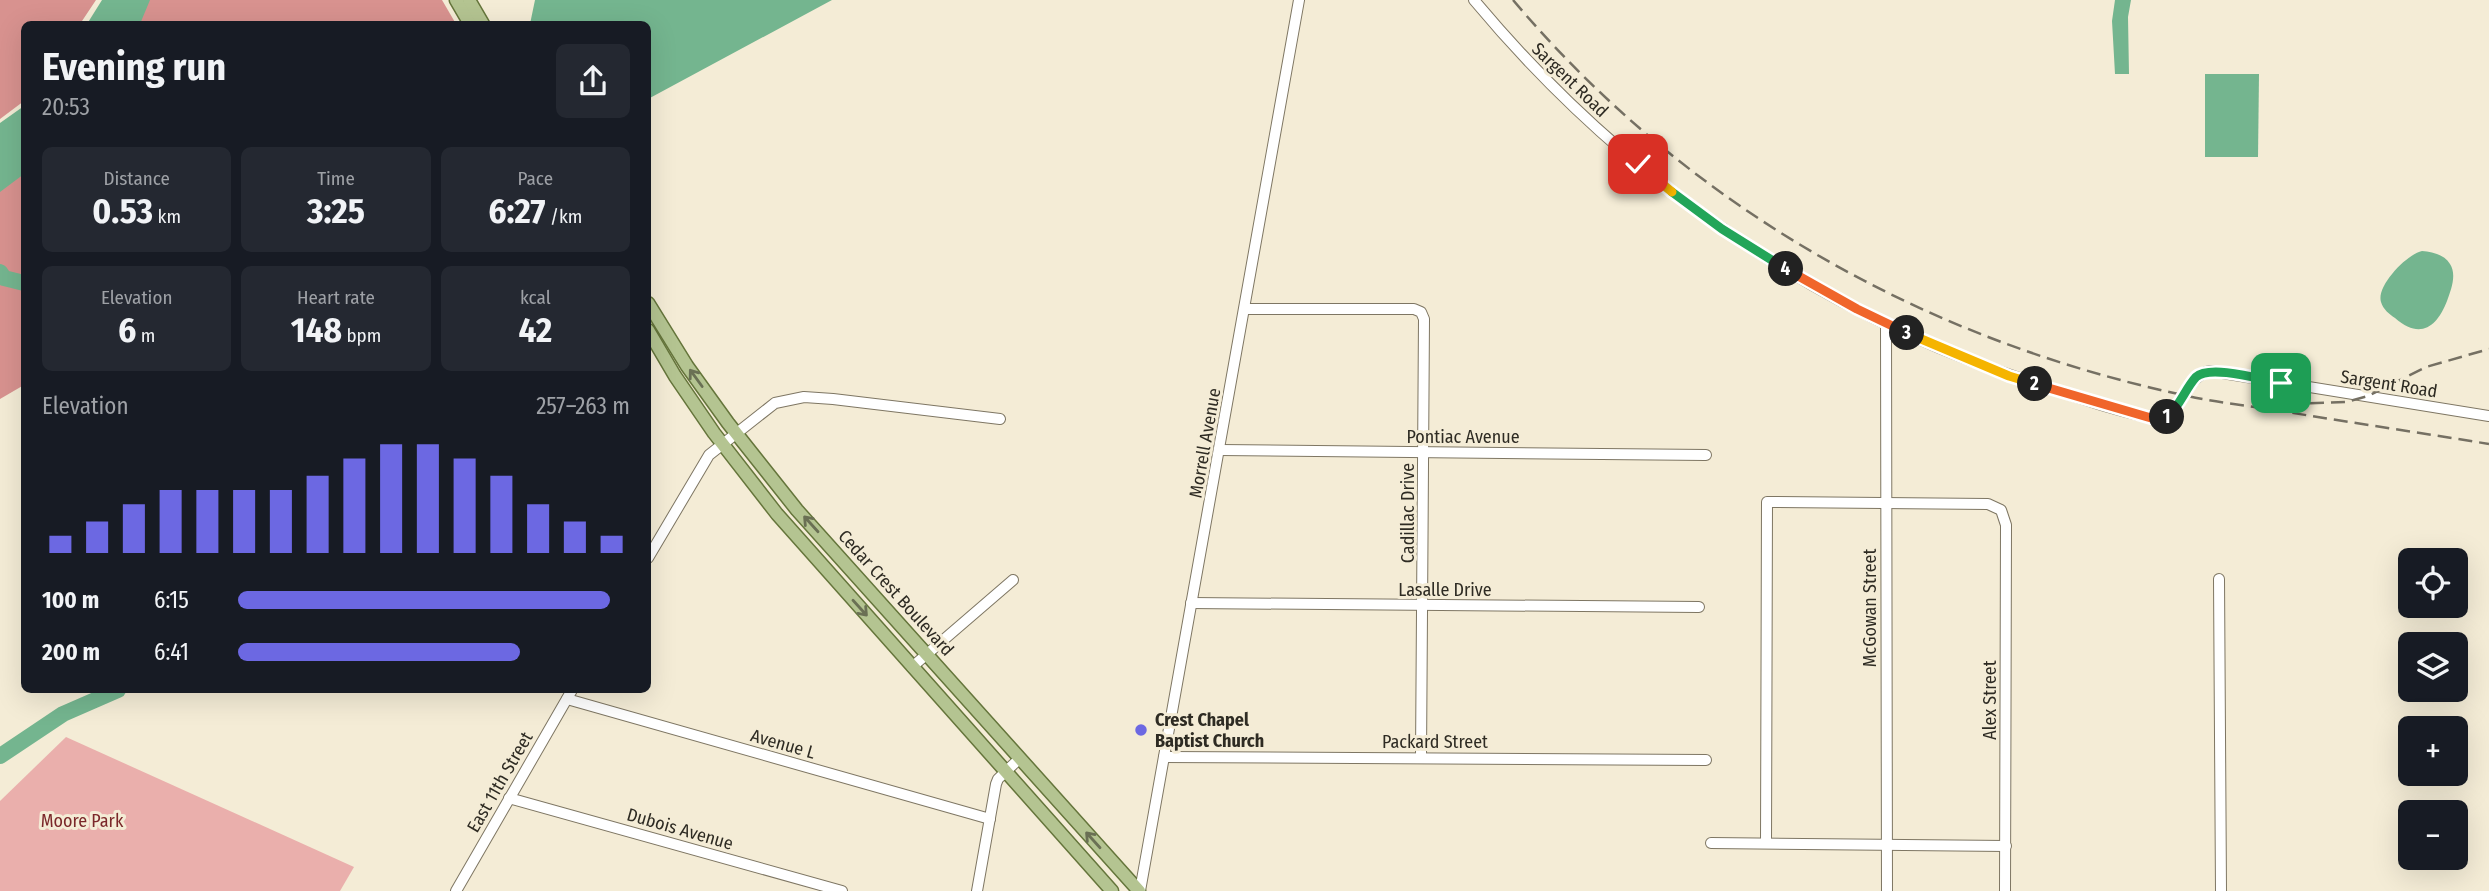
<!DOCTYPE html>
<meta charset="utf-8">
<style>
body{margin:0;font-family:"Fira Sans Condensed",sans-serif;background:#242831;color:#f1f3f6;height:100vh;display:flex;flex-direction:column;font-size:26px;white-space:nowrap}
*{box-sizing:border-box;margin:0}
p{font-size:23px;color:#9ea1a6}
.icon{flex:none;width:38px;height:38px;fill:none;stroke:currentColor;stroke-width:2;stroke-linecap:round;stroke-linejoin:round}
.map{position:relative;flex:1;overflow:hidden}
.sheet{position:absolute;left:21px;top:21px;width:630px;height:672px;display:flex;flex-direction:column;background:#171b24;border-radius:10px;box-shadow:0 7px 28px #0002}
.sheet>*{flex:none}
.fabs{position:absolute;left:2398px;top:548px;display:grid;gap:14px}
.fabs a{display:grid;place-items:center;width:70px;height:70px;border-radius:10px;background:#171b24;box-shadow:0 7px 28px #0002;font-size:35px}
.pin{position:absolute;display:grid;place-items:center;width:60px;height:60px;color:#fff;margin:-30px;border-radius:14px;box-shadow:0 4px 10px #0006}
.km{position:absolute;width:35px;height:35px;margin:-18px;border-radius:50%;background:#222;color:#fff;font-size:19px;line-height:35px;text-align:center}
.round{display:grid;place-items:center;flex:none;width:74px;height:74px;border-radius:10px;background:#242831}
.overview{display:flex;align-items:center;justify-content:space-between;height:119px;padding:0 21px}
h1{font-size:38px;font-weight:700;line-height:52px}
.stats{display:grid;grid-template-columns:repeat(3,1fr);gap:10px;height:119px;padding:7px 21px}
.stats div{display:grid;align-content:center;border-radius:10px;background:#242831;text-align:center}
.stats b{font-size:35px;font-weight:700}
.stats small{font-size:19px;font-weight:400}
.stats p{font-size:19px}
.chart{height:196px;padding:14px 21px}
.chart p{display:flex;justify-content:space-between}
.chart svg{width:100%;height:126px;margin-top:7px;stroke:#6c68e2;stroke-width:6}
ul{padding:0 21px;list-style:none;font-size:23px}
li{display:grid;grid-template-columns:112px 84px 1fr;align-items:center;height:52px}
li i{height:18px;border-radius:9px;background:#6c68e2}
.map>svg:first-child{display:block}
.green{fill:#eaafac}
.forest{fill:#d8928f}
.water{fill:#74b58f}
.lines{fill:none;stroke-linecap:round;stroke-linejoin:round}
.river{stroke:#74b58f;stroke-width:16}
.minor-casing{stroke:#7e7663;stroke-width:12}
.major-casing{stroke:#65753b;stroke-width:15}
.minor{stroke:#fff;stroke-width:10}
.major{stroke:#b4c491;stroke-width:12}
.rail{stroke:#757063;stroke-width:2.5;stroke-dasharray:14 7;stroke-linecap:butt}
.oneway{stroke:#6a7054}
.split-1-casing{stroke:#fff;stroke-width:14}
.split-2-casing{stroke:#fff;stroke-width:14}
.split-3-casing{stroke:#fff;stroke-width:14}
.split-4-casing{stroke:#fff;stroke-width:14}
.split-5-casing{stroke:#fff;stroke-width:14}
.split-6-casing{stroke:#fff;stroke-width:14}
.split-1{stroke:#22a559;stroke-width:9}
.split-2{stroke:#f0652b;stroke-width:9}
.split-3{stroke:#f5b400;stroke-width:9}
.split-4{stroke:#f0652b;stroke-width:9}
.split-5{stroke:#22a559;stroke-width:9}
.split-6{stroke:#f5b400;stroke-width:9}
.poi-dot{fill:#6c68e2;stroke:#f4ecd6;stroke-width:2.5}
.labels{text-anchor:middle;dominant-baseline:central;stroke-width:6;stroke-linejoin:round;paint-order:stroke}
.street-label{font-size:18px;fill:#2e2b23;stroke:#f4ecd6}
.poi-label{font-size:18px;font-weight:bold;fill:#2e2b23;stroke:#f4ecd6;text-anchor:start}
.park-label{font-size:18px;fill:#7b282a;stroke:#f4ecd6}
</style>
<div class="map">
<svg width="2489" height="891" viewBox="0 0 2489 891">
<rect width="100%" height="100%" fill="#f4ecd6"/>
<polygon class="green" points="66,737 354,867 340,891 0,891 0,801"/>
<g class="forest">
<polygon points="0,0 96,0 80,24 24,24 24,101 0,119"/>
<polygon points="132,0 442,0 456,24 118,24"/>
<polygon points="24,145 24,385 0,399 0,171"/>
</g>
<g class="water">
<polygon points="102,0 150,0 140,24 87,24"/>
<polygon points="535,0 832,0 648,99 648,24 530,24"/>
<polygon points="2115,0 2131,0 2128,17 2129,74 2115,74 2112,21"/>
<polygon points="2205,74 2259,74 2258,157 2205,157"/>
<polygon points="24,106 24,174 0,192 0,123"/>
<path d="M2422,251C2432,252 2444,254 2450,264C2457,275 2451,290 2447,301C2437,327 2420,340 2395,318C2389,314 2383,309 2381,302C2376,286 2407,254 2422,251Z"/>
</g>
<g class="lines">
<g class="river">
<polyline points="0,272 4,278 24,283"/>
<polyline points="0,756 63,714 118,690"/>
</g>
<defs>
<g id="minor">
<path d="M1474,0C1624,180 1822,318 2047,387C2083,399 2122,413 2159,419C2185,413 2184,376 2210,371L2489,416"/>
<polyline points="1245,309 1414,309 1421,312 1424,319 1421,758"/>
<polyline points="1886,324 1887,891"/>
<polyline points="1220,450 1706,455"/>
<polyline points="648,558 709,455 775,403 804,397 833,399 1000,419"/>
<polyline points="2219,579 2221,891"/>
<polyline points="1191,603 1699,607"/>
<polyline points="912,667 1013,580"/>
<polyline points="567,699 990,819"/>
<polyline points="1164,757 1706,760"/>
<polyline points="509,798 842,891"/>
<polyline points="1711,843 2006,846"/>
<polyline points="1766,843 1767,502 1988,504 2001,510 2006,525 2005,891"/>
<polyline points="456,891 572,690"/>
<polyline points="977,891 996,784 998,779 1020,758"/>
<polyline points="1140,891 1299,0"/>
</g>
<g id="major">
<polyline points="456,0 470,24"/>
<polyline points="469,0 483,24"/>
<polyline points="648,303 687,366 728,423 797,510 1139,891"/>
<polyline points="648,330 675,376 714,433 777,514 1112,891"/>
</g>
</defs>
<use href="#minor" class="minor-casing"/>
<use href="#major" class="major-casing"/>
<use href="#minor" class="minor"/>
<use href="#major" class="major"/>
<g class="rail">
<path d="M1513,0C1686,205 1921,339 2183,395C2217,403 2252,406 2287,412C2354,423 2422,433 2489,444"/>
<polyline points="2289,404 2346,402 2368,396 2426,367 2489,349"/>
</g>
</g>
<defs><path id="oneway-shaft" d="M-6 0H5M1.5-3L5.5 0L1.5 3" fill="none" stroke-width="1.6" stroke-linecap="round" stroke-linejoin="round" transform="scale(1.75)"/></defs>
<g class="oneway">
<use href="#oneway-shaft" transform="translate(696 378) rotate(-126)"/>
<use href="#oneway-shaft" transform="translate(811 524) rotate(-132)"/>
<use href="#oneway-shaft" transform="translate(860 608) rotate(48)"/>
<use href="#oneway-shaft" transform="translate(1093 840) rotate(-132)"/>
</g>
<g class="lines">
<defs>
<path id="split-1" d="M2167,417C2180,406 2185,389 2196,377C2210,364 2263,380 2281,383"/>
<polyline id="split-2" points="2035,384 2151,418 2167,417"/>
<polyline id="split-3" points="1907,333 2009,376 2035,384"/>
<polyline id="split-4" points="1786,269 1857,309 1907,333"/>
<polyline id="split-5" points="1672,192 1722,229 1786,269"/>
<polyline id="split-6" points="1638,164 1672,192"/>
</defs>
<use href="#split-1" class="split-1-casing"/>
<use href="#split-2" class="split-2-casing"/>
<use href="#split-3" class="split-3-casing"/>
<use href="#split-4" class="split-4-casing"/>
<use href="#split-5" class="split-5-casing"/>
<use href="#split-6" class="split-6-casing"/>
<use href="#split-1" class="split-1"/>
<use href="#split-2" class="split-2"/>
<use href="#split-3" class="split-3"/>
<use href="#split-4" class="split-4"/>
<use href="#split-5" class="split-5"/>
<use href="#split-6" class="split-6"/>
</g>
<circle class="poi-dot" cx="1141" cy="730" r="7"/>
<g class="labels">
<g class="street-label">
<text transform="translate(1570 80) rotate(44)">Sargent Road</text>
<text transform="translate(2389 384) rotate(9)">Sargent Road</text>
<text x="1463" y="437">Pontiac Avenue</text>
<text transform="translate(1205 443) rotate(-80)">Morrell Avenue</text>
<text transform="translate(1408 513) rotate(-90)">Cadillac Drive</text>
<text x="1445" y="590">Lasalle Drive</text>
<text transform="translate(896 593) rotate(48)">Cedar Crest Boulevard</text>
<text transform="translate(1870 608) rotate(-90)">McGowan Street</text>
<text transform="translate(1990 700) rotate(-90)">Alex Street</text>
<text x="1435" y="742">Packard Street</text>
<text transform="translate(783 744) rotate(16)">Avenue L</text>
<text transform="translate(500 782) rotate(-60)">East 11th Street</text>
<text transform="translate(680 829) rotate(16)">Dubois Avenue</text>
</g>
<g class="poi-label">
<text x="1155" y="720">Crest Chapel<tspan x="1155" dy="21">Baptist Church</tspan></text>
</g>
<g class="park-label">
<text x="82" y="821">Moore Park</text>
</g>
</g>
</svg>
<div class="fabs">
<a><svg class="icon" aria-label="locate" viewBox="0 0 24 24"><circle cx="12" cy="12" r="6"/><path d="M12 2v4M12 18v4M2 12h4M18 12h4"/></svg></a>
<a><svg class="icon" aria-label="layers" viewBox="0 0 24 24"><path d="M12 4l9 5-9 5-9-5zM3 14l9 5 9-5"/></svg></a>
<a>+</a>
<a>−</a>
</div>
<div class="pin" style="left:2281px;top:383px;background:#1e9e55"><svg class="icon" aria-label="arrive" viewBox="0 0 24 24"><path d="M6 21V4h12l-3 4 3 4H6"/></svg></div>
<div class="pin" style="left:1638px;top:164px;background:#d93025"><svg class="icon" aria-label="check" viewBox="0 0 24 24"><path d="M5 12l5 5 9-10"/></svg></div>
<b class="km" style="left:2167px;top:417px">1</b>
<b class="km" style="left:2035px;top:384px">2</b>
<b class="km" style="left:1907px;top:333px">3</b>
<b class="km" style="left:1786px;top:269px">4</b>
<section class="sheet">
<div class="overview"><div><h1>Evening run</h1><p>20:53</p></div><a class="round"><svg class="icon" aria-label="share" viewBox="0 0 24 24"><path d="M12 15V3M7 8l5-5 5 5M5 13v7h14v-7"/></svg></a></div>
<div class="stats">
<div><p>Distance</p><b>0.53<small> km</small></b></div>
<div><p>Time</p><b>3:25</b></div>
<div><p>Pace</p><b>6:27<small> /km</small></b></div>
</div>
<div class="stats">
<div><p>Elevation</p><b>6<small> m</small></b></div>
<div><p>Heart rate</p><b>148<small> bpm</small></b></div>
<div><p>kcal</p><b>42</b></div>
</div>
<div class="chart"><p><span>Elevation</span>257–263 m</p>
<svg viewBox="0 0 160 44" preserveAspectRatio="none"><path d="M5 44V38M15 44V33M25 44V27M35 44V22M45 44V22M55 44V22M65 44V22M75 44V17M85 44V11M95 44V6M105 44V6M115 44V11M125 44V17M135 44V27M145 44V33M155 44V38"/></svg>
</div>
<ul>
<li><b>100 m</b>6:15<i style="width:95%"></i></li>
<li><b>200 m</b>6:41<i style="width:72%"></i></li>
</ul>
</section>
</div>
